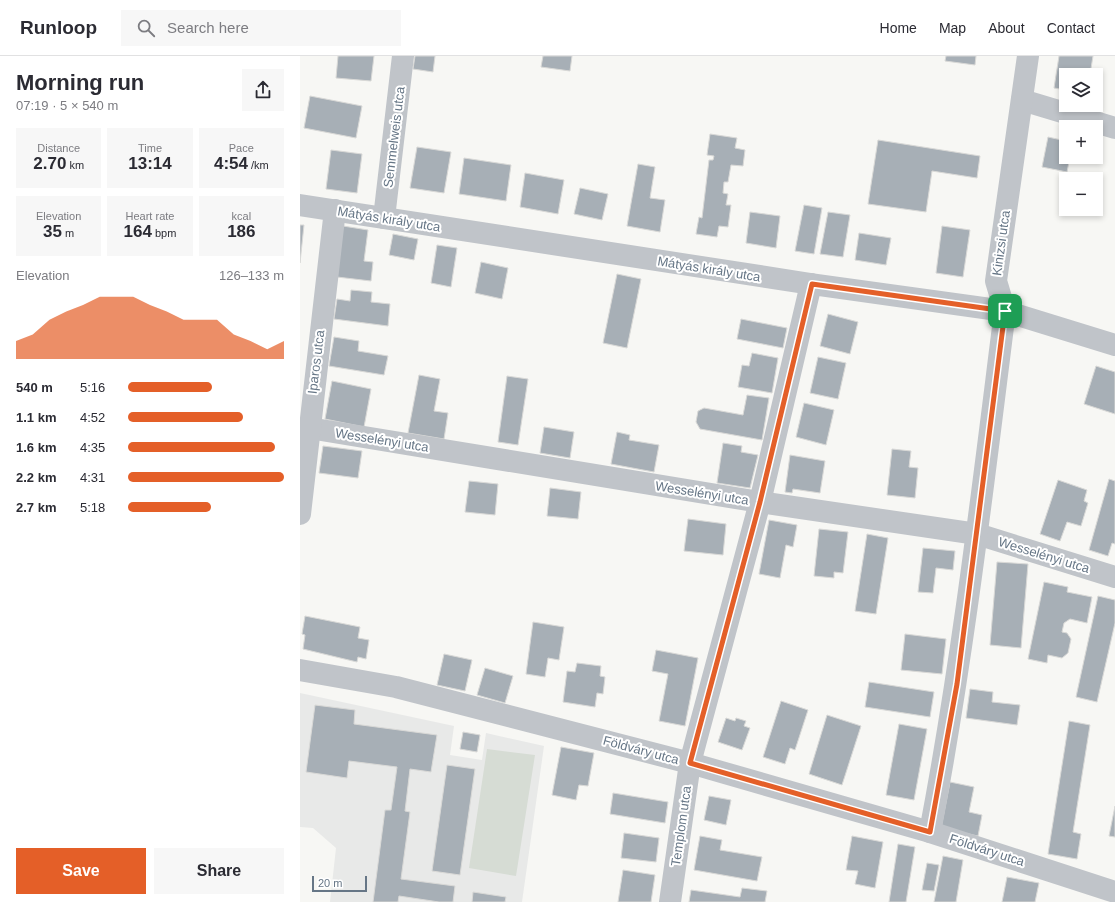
<!DOCTYPE html>
<meta charset="utf-8">
<style>
body{margin:0;font-family:Helvetica,sans-serif;background:#f7f7f7;color:#2b2b33;height:100vh;display:flex;flex-direction:column;font-size:15px;white-space:nowrap}
*{box-sizing:border-box;margin:0}
p{font-size:13px;color:#7c7c81}
.icon{flex:none;width:22px;height:22px;fill:none;stroke:currentColor;stroke-width:2;stroke-linecap:round;stroke-linejoin:round}
.map{position:relative;flex:1;overflow:hidden}
.sheet{display:flex;flex-direction:column;background:#fff;width:300px}
.sheet>*{flex:none}
.buttons{position:absolute;left:759px;top:12px;display:grid;gap:8px}
.buttons a{display:grid;place-items:center;width:44px;height:44px;border-radius:0px;background:#fff;box-shadow:0 2px 6px #0003;font-size:20px}
.scale{position:absolute;left:12px;bottom:10px;width:55px;box-sizing:border-box;padding-left:4px;border:2px solid #667686;border-top:0;font-size:11px;line-height:14px;white-space:nowrap;color:#667686;-webkit-text-stroke:3px #fff;paint-order:stroke}
.pin{position:absolute;display:grid;place-items:center;width:34px;height:34px;color:#fff;margin:-17px;border-radius:8px;box-shadow:0 2px 6px #0006}
.round{display:grid;place-items:center;flex:none;width:42px;height:42px;border-radius:0px;background:#f7f7f7}
.overview{display:flex;align-items:center;justify-content:space-between;height:68px;padding:0 16px}
h1{font-size:22px;font-weight:800;line-height:30px}
.stats{display:grid;grid-template-columns:repeat(3,1fr);gap:6px;height:68px;padding:4px 16px}
.stats div{display:grid;align-content:center;border-radius:0px;background:#f7f7f7;text-align:center}
.stats b{font-size:17px;font-weight:800}
.stats small{font-size:11px;font-weight:400}
.stats p{font-size:11px}
.chart{height:112px;padding:8px 16px}
.chart p{display:flex;justify-content:space-between}
.chart svg{width:100%;height:72px;margin-top:4px;fill:#e45f28;opacity:.7}
.action{display:flex;gap:8px;margin-top:auto;padding:8px 16px}
.action a{flex:1;height:46px;border-radius:0px;background:#e45f28;color:#fff;font-size:16px;font-weight:800;line-height:46px;text-align:center}
.action a+a{background:#f7f7f7;color:#2b2b33}
ul{padding:0 16px;list-style:none;font-size:13px}
li{display:grid;grid-template-columns:64px 48px 1fr;align-items:center;height:30px}
li i{height:10px;border-radius:5px;background:#e45f28}
header{display:flex;align-items:center;gap:24px;box-sizing:border-box;height:56px;padding:0 20px;background:#fff;border-bottom:1px solid #e1e1e2}
header strong{font-size:19px}
nav{display:flex;gap:22px;margin-inline-start:auto;font-size:14px}
.search{width:280px;height:36px;background:#f7f7f7;display:flex;align-items:center;gap:10px;box-sizing:border-box;padding:0 14px;border-radius:0px;color:#7c7c81;font-size:15px}
main{display:flex;flex:1;min-height:0}
.map>svg:first-child{display:block}
.built{fill:#e8e9e8}
.green{fill:#d6dcd4}
.building{fill:#a7afb6;stroke:#d9d9d7}
.lines{fill:none;stroke-linecap:round;stroke-linejoin:round}
.minor{stroke:#c0c4c9;stroke-width:22}
.route-casing{stroke:#fff;stroke-width:8}
.route{stroke:#e45f28;stroke-width:5}
.labels{text-anchor:middle;dominant-baseline:central;stroke-width:4;stroke-linejoin:round;paint-order:stroke}
.street-label{font-size:13px;fill:#667686;stroke:#fff}
</style>
<header>
<strong>Runloop</strong>
<div class="search"><svg class="icon" aria-label="search" viewBox="0 0 24 24"><circle cx="10" cy="10" r="6"/><path d="M15 15l6 6"/></svg>Search here</div>
<nav><a>Home</a><a>Map</a><a>About</a><a>Contact</a></nav>
</header>
<main>
<section class="sheet">
<div class="overview"><div><h1>Morning run</h1><p>07:19 · 5 × 540 m</p></div><a class="round"><svg class="icon" aria-label="share" viewBox="0 0 24 24"><path d="M12 15V3M7 8l5-5 5 5M5 13v7h14v-7"/></svg></a></div>
<div class="stats">
<div><p>Distance</p><b>2.70<small> km</small></b></div>
<div><p>Time</p><b>13:14</b></div>
<div><p>Pace</p><b>4:54<small> /km</small></b></div>
</div>
<div class="stats">
<div><p>Elevation</p><b>35<small> m</small></b></div>
<div><p>Heart rate</p><b>164<small> bpm</small></b></div>
<div><p>kcal</p><b>186</b></div>
</div>
<div class="chart"><p><span>Elevation</span>126–133 m</p>
<svg viewBox="0 0 160 44" preserveAspectRatio="none"><path d="M0 44V33L10 29L20 20L30 15L40 11L50 6L60 6L70 6L80 11L90 15L100 20L110 20L120 20L130 29L140 33L150 38L160 33V44z"/></svg>
</div>
<ul>
<li><b>540 m</b>5:16<i style="width:54%"></i></li>
<li><b>1.1 km</b>4:52<i style="width:74%"></i></li>
<li><b>1.6 km</b>4:35<i style="width:94%"></i></li>
<li><b>2.2 km</b>4:31<i style="width:100%"></i></li>
<li><b>2.7 km</b>5:18<i style="width:53%"></i></li>
</ul>
<div class="action"><a>Save</a><a>Share</a></div>
</section>
<div class="map">
<svg width="815" height="846" viewBox="0 0 815 846">
<rect width="100%" height="100%" fill="#f7f7f4"/>
<polygon class="built" points="0,637 154,670 150,699 182,704 186,677 244,690 222,846 30,846 36,792 13,772 0,771"/>
<polygon class="green" points="187,693 235,699 216,820 169,812"/>
<g class="building">
<polygon points="38,0 74,0 71,25 36,22"/>
<polygon points="115,0 135,0 133,16 113,13"/>
<polygon points="243,0 272,0 270,15 241,11"/>
<polygon points="646,0 676,0 675,9 645,5"/>
<polygon points="759,0 793,0 790,19 766,19 766,34 754,32"/>
<polygon points="10,40 62,50 56,82 4,72"/>
<polygon points="410,78 437,82 435,92 445,94 443,110 431,109 428,126 424,126 423,137 428,138 426,149 431,149 428,171 419,170 417,181 396,178 399,161 402,162 409,104 413,104 414,100 407,99"/>
<polygon points="748,81 766,85 766,101 770,101 767,116 742,111"/>
<polygon points="578,84 680,100 677,122 632,115 626,156 568,148"/>
<polygon points="117,91 151,96 144,137 110,132"/>
<polygon points="31,94 62,98 57,137 26,133"/>
<polygon points="164,102 211,109 206,145 159,138"/>
<polygon points="338,108 355,111 350,142 365,144 360,176 327,170"/>
<polygon points="225,117 264,124 258,158 220,151"/>
<polygon points="280,132 308,138 302,164 274,158"/>
<polygon points="504,149 522,152 514,198 495,195"/>
<polygon points="450,156 480,160 476,192 446,187"/>
<polygon points="528,156 550,159 543,201 520,198"/>
<polygon points="0,169 4,169 0,207"/>
<polygon points="43,170 68,174 64,205 73,206 71,225 37,221"/>
<polygon points="642,170 670,174 663,221 636,217"/>
<polygon points="559,177 591,182 586,209 555,204"/>
<polygon points="93,178 118,183 114,204 89,199"/>
<polygon points="137,189 157,192 151,231 131,227"/>
<polygon points="181,206 208,212 202,243 175,237"/>
<polygon points="317,218 341,223 327,292 303,287"/>
<polygon points="51,234 72,236 71,246 90,248 88,270 34,263 37,243 50,245"/>
<polygon points="528,258 558,266 550,298 520,290"/>
<polygon points="441,263 487,272 483,292 437,283"/>
<polygon points="34,281 59,285 58,295 88,300 84,319 29,310"/>
<polygon points="452,297 478,302 472,337 438,331 442,309 449,310"/>
<polygon points="518,301 546,307 538,343 510,337"/>
<polygon points="796,310 815,316 815,358 784,348"/>
<polygon points="119,319 140,323 134,355 148,357 144,383 108,377"/>
<polygon points="207,320 228,323 218,389 198,386"/>
<polygon points="32,325 71,333 64,371 25,363"/>
<polygon points="447,339 469,342 462,384 400,373 396,366 398,355 404,352 443,359"/>
<polygon points="504,347 534,354 526,389 496,381"/>
<polygon points="244,371 274,376 270,402 240,397"/>
<polygon points="317,376 330,379 329,384 359,389 354,416 311,408"/>
<polygon points="423,387 442,390 441,396 458,399 450,432 417,427"/>
<polygon points="23,390 62,395 58,422 19,417"/>
<polygon points="592,393 611,395 609,411 618,412 615,442 587,439"/>
<polygon points="490,399 525,405 520,437 493,433 492,437 485,436"/>
<polygon points="809,423 815,425 815,488 812,487 808,500 789,494"/>
<polygon points="758,424 787,434 784,445 788,447 781,470 767,466 760,485 740,478"/>
<polygon points="169,425 198,428 195,459 165,456"/>
<polygon points="250,432 281,436 278,463 247,460"/>
<polygon points="388,463 426,468 423,499 384,495"/>
<polygon points="469,464 497,469 493,491 486,489 480,522 459,518"/>
<polygon points="519,473 548,476 543,517 534,516 534,522 514,520"/>
<polygon points="567,478 588,482 576,558 555,555"/>
<polygon points="623,492 655,495 653,514 636,512 633,537 618,536"/>
<polygon points="697,506 728,508 721,592 690,589"/>
<polygon points="744,526 768,531 767,536 792,541 787,567 770,563 764,567 762,576 767,577 771,583 768,597 762,602 748,599 747,607 728,603"/>
<polygon points="798,540 815,544 815,567 797,646 776,641"/>
<polygon points="5,560 60,571 58,582 69,584 66,603 58,601 57,606 3,593 5,579 2,578"/>
<polygon points="233,566 264,571 259,604 248,602 245,621 226,618"/>
<polygon points="605,578 646,583 642,618 601,614"/>
<polygon points="356,594 398,602 385,670 359,665 368,618 352,615"/>
<polygon points="144,598 172,604 165,635 137,629"/>
<polygon points="277,607 301,610 300,620 305,621 303,638 297,637 295,651 263,646 267,615 275,616"/>
<polygon points="185,612 213,620 205,647 177,639"/>
<polygon points="569,626 634,636 630,661 565,651"/>
<polygon points="670,633 693,636 692,646 720,649 717,669 666,662"/>
<polygon points="481,645 508,654 495,694 490,692 485,708 463,701"/>
<polygon points="15,649 55,654 54,668 137,679 131,716 110,713 105,755 110,756 101,823 155,830 153,846 139,846 99,840 98,846 73,846 85,754 91,754 97,711 49,705 47,722 6,716"/>
<polygon points="527,659 561,670 542,729 509,718"/>
<polygon points="426,662 435,665 436,662 446,665 444,670 450,672 442,694 418,686"/>
<polygon points="769,665 790,669 773,776 781,778 777,803 748,798"/>
<polygon points="599,668 627,673 614,744 586,739"/>
<polygon points="163,676 180,679 177,696 160,693"/>
<polygon points="261,691 294,697 288,730 279,729 276,744 252,739"/>
<polygon points="147,709 175,713 160,819 132,815"/>
<polygon points="650,726 674,731 669,756 682,759 678,780 641,772"/>
<polygon points="313,737 368,746 365,767 310,758"/>
<polygon points="409,740 431,744 426,769 404,764"/>
<polygon points="815,750 815,781 809,780"/>
<polygon points="324,777 359,782 356,806 321,802"/>
<polygon points="400,780 422,784 420,794 462,801 457,825 394,814"/>
<polygon points="552,780 583,786 575,832 555,828 558,815 546,814"/>
<polygon points="598,788 615,791 606,846 589,846"/>
<polygon points="643,800 663,804 656,846 634,846"/>
<polygon points="627,807 639,809 634,835 622,834"/>
<polygon points="323,814 355,819 351,846 318,846"/>
<polygon points="707,821 739,827 735,846 702,846"/>
<polygon points="442,832 467,835 465,846 389,846 391,834 440,841"/>
<polygon points="173,836 206,841 205,846 172,846"/>
</g>
<g class="lines">
<g class="minor">
<polyline points="722,44 815,72"/>
<polyline points="0,149 511,228 705,255 815,289"/>
<polyline points="84,162 103,0"/>
<polyline points="9,372 460,446 677,478 815,521"/>
<polyline points="0,458 35,154"/>
<polyline points="0,614 96,631 390,707 630,776 815,836"/>
<path d="M630,776C663,603 683,429 705,255L696,225L728,0"/>
<polyline points="370,846 390,707 460,446 511,228"/>
</g>
</g>
<g class="lines">
<defs>
<polygon id="route" points="512,228 705,255 657,628 630,776 390,707 460,446"/>
</defs>
<use href="#route" class="route-casing"/>
<use href="#route" class="route"/>
</g>
<g class="labels">
<g class="street-label">
<text transform="translate(94 81) rotate(-83)">Semmelweis utca</text>
<text transform="translate(89 163) rotate(9)">Mátyás király utca</text>
<text transform="translate(701 187) rotate(-82)">Kinizsi utca</text>
<text transform="translate(409 213) rotate(9)">Mátyás király utca</text>
<text transform="translate(16 306) rotate(-83)">Iparos utca</text>
<text transform="translate(82 384) rotate(9)">Wesselényi utca</text>
<text transform="translate(402 437) rotate(9)">Wesselényi utca</text>
<text transform="translate(744 499) rotate(17)">Wesselényi utca</text>
<text transform="translate(341 694) rotate(15)">Földváry utca</text>
<text transform="translate(381 770) rotate(-82)">Templom utca</text>
<text transform="translate(687 794) rotate(18)">Földváry utca</text>
</g>
</g>
</svg>
<div class="buttons">
<a><svg class="icon" aria-label="layers" viewBox="0 0 24 24"><path d="M12 4l9 5-9 5-9-5zM3 14l9 5 9-5"/></svg></a>
<a>+</a>
<a>−</a>
</div>
<div class="scale">20 m</div>
<div class="pin" style="left:705px;top:255px;background:#1e9e55"><svg class="icon" aria-label="arrive" viewBox="0 0 24 24"><path d="M6 21V4h12l-3 4 3 4H6"/></svg></div>
</div>
</main>
